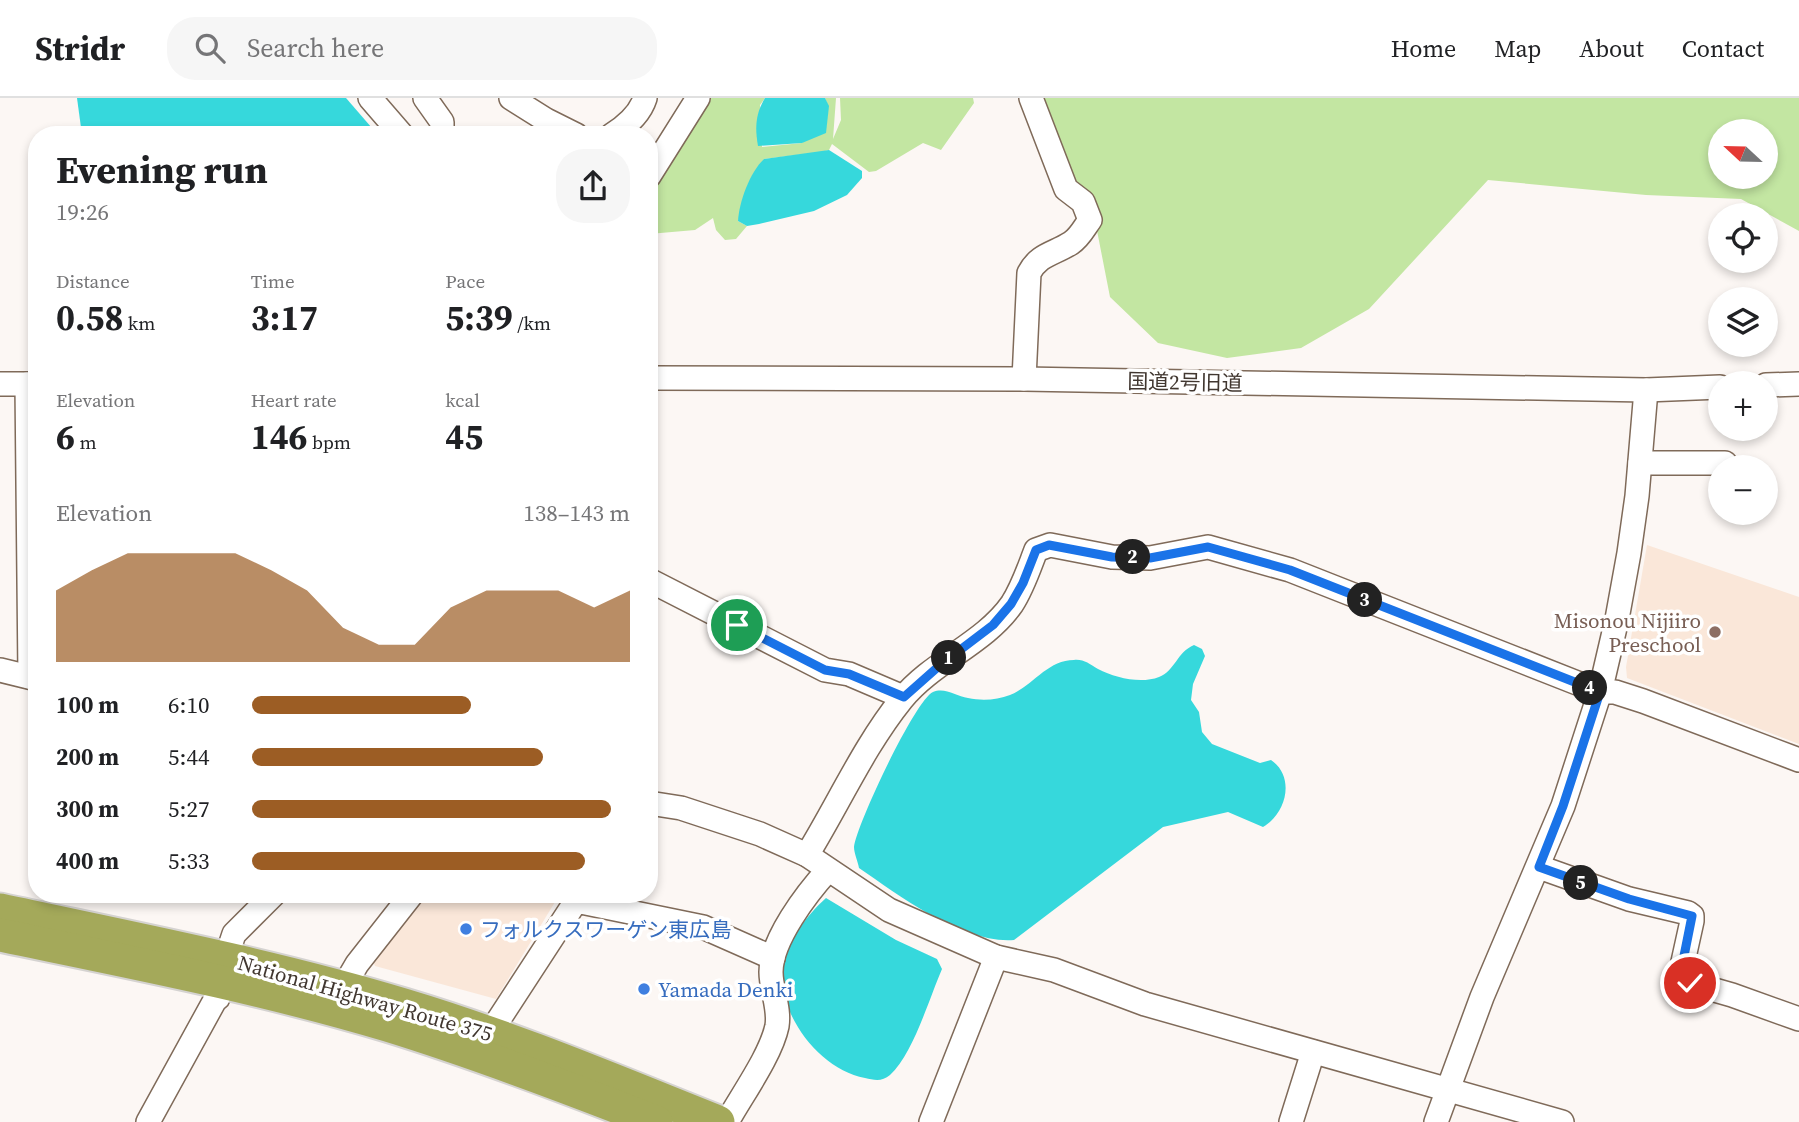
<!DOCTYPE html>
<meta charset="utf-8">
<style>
body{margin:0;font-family:"Source Serif 4","Noto Sans JP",serif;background:#f6f6f6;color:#202124;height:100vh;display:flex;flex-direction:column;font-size:26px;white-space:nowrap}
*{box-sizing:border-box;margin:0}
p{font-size:23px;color:#757577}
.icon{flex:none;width:38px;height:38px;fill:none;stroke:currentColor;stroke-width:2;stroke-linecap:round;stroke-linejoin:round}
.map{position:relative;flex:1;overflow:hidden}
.panel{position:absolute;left:28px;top:28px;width:630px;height:777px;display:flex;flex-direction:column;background:#fff;border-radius:28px;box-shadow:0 4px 10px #0003}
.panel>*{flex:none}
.needle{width:46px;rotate:292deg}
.fabs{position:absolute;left:1708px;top:21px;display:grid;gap:14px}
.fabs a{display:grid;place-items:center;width:70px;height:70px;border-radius:50%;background:#fff;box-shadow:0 4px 10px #0003;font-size:35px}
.pin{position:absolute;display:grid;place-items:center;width:60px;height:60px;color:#fff;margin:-30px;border:4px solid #fff;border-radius:50%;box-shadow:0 2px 7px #0007}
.km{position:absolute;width:35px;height:35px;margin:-18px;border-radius:50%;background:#222;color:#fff;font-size:19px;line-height:35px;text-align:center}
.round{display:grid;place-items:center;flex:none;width:74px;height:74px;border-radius:28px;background:#f6f6f6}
.summary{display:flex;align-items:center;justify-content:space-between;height:119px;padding:0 28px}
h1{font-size:38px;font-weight:700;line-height:52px}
.stats{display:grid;grid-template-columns:repeat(3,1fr);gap:10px;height:119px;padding:7px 28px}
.stats div{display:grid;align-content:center}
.stats b{font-size:35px;font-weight:700}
.stats small{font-size:19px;font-weight:400}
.stats p{font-size:19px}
.chart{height:196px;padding:14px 28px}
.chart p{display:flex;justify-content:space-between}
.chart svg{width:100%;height:126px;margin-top:7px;fill:#9c5d24;opacity:.7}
ul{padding:0 28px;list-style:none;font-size:23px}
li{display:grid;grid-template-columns:112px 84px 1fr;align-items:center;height:52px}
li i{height:18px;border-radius:9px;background:#9c5d24}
header{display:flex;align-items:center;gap:42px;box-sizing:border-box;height:98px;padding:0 35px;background:#fff;border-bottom:2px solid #e0e0e0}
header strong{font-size:33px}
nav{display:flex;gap:38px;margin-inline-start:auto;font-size:24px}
.search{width:490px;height:63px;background:#f6f6f6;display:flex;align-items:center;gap:18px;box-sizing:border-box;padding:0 24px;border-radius:28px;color:#757577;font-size:26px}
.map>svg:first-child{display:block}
.built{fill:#fae7d9}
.green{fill:#c3e6a2;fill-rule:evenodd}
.water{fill:#36d8dc}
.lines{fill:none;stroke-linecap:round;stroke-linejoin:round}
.minor-casing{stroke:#7f6a59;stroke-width:26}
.highway-casing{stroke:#d5d3d1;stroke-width:37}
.minor{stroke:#fff;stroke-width:23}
.highway{stroke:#a4a95a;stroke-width:33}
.route-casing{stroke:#fff;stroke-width:14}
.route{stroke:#1a73e8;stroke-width:9}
.education-dot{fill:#8d6e63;stroke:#fff;stroke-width:2.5}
.shop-dot{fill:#3f7fe0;stroke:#fff;stroke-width:2.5}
.labels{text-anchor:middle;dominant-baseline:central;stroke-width:7;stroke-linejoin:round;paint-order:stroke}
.street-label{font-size:21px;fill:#413730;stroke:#fff}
.education-label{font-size:21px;fill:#785e54;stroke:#fff;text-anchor:end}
.shop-label{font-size:21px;fill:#366cbe;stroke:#fff;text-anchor:start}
</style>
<header>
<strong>Stridr</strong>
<div class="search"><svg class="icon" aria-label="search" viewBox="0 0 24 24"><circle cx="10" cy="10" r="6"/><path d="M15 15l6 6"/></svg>Search here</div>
<nav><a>Home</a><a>Map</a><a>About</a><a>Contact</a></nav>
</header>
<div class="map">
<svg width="1799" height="1024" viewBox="0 0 1799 1024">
<rect width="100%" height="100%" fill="#fcf7f4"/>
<g class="built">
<polygon points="1647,447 1799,499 1799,646 1627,580 1626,569"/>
<polygon points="421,796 544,796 555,804 496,901 375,868 371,859"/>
</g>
<g class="green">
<polygon points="706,0 765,0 760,7 762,49 802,45 828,8 825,0 836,0 833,41 841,22 840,0 973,0 974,5 941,52 923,45 876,73 869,74 832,46 829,52 821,54 764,61 738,123 747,128 736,141 725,142 716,132 713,120 695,132 649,136 649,87"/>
<path d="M1040,0H1799V133L1741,101L1646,97L1488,82L1369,211L1301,250L1227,260L1158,245L1110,199L1092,107L1069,72ZM1720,33H1766V79H1720Z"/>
</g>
<g class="water">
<polygon points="77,0 346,0 378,37 82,37"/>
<path d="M765,0H825L829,8L826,35L802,45L758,48C755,31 755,16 765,0Z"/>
<path d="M829,52L862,73V80L847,97L814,113L759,126L747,128L738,123C739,104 750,74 764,61Z"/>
<path d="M1194,547L1202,551L1205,558L1193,586L1191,602L1199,614L1202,634L1212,646L1260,665L1271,662C1296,679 1286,716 1263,729L1228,714L1163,729L1014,842C963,846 900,798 859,770C858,764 854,755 854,749C856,728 915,602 933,594C945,589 956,598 968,600C982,603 997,602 1010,597C1033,588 1047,562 1074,562C1084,561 1089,566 1098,571C1115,580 1141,586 1159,579C1175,573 1177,554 1194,547Z"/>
<path d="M826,800L896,842L937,861L942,871C929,901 913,956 890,977C882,984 874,982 865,980C822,972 782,922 782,878C782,849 805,819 826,800Z"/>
</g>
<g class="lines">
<defs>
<g id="minor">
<polyline points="370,0 402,37"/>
<polyline points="425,0 442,24 442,37"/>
<polyline points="511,0 546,22 576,37"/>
<path d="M612,37C626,28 640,16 645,0"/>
<polyline points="649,78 698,0"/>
<polyline points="649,280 1024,281 1646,292 1720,289"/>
<path d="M1024,281L1029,175C1039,156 1054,156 1071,145C1080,139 1084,130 1090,122L1083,104L1066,91L1031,0"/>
<polyline points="0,286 37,286"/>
<polyline points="27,286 30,579"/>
<polyline points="1766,287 1799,286"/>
<polyline points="1640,365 1725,365"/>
<polyline points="649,482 825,572 849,576 903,599"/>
<polyline points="0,572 37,581"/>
<polyline points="649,705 681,710 760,736 807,757 889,812 996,859 1054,872 1145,906 1562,1024"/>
<path d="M807,757C839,705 864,648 902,601C933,563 984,546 1012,506C1023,489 1029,470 1036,452L1050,447L1112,459L1150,460L1208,449L1290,472L1600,594H1615L1643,603L1799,662"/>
<polyline points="1539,769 1629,801 1688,815 1692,818 1692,823 1681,873 1690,885 1732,897 1799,921"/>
<polyline points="226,860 234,836 274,796"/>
<polyline points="343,890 357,866 412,796"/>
<polyline points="490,935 576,803 703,829 773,860"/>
<polyline points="148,1024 215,902 218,900 223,883"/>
<path d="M727,1024C742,997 771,957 777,928C780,910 771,892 771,874C771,842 807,795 828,772"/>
<polyline points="931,1024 996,859"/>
<polyline points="1291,1024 1313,954"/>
<polyline points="1436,1024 1482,899 1563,708 1600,594 1617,521 1629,455 1637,398 1646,292"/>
</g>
<g id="highway">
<path d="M0,812C135,841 271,867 404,907C511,939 615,983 718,1024"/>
<path d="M0,837C130,864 260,889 387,927C478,955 567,989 656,1024"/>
</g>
</defs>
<use href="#minor" class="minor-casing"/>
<use href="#highway" class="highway-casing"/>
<use href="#minor" class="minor"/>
<use href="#highway" class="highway"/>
</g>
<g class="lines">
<defs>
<polyline id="route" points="737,527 825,572 849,576 904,599 939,568 993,527 1011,506 1023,485 1036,452 1049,447 1112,459 1150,460 1208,449 1290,472 1600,594 1563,708 1539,769 1629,801 1692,818 1681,873 1690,885"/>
</defs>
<use href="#route" class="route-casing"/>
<use href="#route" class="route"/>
</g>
<circle class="education-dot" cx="1715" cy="534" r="7"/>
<g class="shop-dot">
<circle cx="466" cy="831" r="7"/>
<circle cx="644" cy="891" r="7"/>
</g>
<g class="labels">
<g class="street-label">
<text transform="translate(1185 284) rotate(1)">国道2号旧道</text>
<text transform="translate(365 900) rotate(16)">National Highway Route 375</text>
</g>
<g class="education-label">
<text x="1701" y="522">Misonou Nijiiro<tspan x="1701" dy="24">Preschool</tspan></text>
</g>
<g class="shop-label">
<text x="480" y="831">フォルクスワーゲン東広島</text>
<text x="658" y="891">Yamada Denki</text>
</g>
</g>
</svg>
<div class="fabs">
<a><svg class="needle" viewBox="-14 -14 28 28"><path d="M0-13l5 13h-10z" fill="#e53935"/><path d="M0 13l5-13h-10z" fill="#757577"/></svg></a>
<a><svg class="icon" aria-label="locate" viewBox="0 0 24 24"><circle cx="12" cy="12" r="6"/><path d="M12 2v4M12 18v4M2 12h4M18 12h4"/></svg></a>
<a><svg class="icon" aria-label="layers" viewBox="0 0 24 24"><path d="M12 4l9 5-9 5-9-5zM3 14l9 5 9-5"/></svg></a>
<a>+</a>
<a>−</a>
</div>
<div class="pin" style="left:737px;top:527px;background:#1e9e55"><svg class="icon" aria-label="arrive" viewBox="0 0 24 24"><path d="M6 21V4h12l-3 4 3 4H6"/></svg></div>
<div class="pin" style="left:1690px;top:885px;background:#d93025"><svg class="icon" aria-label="check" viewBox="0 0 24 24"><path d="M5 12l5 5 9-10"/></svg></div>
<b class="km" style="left:949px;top:560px">1</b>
<b class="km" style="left:1133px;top:459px">2</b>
<b class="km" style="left:1365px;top:502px">3</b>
<b class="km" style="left:1590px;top:590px">4</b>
<b class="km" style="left:1581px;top:785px">5</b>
<section class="panel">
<div class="summary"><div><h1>Evening run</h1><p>19:26</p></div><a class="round"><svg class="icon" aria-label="share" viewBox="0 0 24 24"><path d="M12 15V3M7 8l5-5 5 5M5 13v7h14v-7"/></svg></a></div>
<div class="stats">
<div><p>Distance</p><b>0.58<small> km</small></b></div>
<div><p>Time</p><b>3:17</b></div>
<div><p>Pace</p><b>5:39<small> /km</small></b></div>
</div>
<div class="stats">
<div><p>Elevation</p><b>6<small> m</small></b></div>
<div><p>Heart rate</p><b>146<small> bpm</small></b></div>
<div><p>kcal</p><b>45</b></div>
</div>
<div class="chart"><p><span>Elevation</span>138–143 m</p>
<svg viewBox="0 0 160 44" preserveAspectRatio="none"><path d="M0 44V19L10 12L20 6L30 6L40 6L50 6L60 12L70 19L80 32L90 38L100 38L110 25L120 19L130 19L140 19L150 25L160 19V44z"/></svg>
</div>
<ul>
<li><b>100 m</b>6:10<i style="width:58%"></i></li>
<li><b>200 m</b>5:44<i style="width:77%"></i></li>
<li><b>300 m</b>5:27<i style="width:95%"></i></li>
<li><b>400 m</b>5:33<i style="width:88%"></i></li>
</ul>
</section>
</div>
